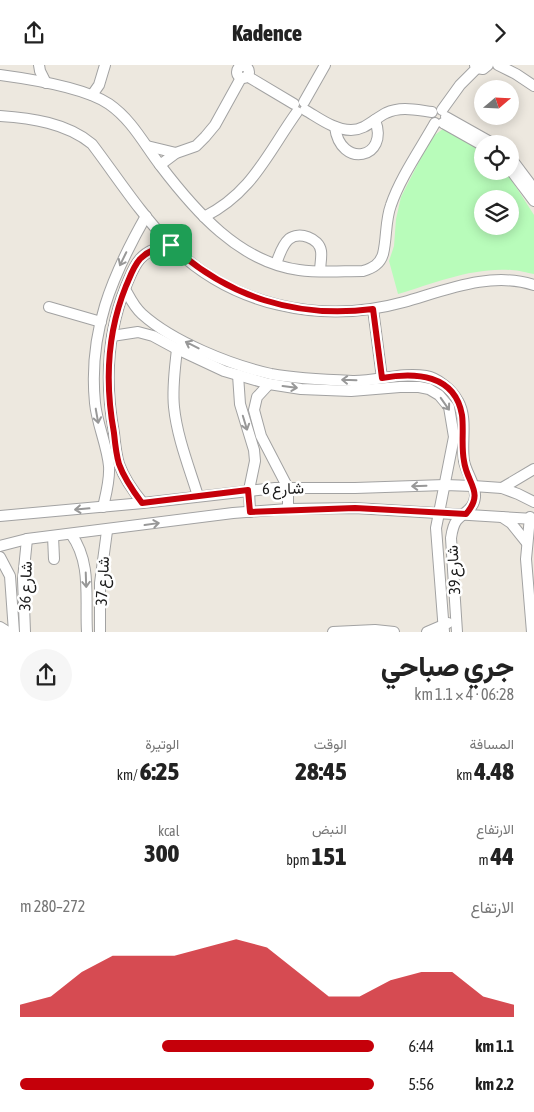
<!DOCTYPE html>
<html lang="ar">
<meta charset="utf-8">
<style>
body{margin:0;font-family:"Asap Condensed",Vazirmatn,sans-serif;background:#f6f6f6;color:#222;direction:rtl;height:100vh;display:flex;flex-direction:column;font-size:19px;white-space:nowrap}
*{box-sizing:border-box;margin:0}
p{font-size:16px;color:#767676}
.icon{flex:none;width:28px;height:28px;fill:none;stroke:currentColor;stroke-width:2;stroke-linecap:round;stroke-linejoin:round}
.map{position:relative;height:567px;overflow:hidden;direction:ltr}
.drawer{display:flex;flex-direction:column;background:#fff;flex:1}
.drawer>*{flex:none}
.needle{width:32px;rotate:71deg}
.buttons{position:absolute;left:474px;top:15px;display:grid;gap:10px}
.buttons a{display:grid;place-items:center;width:45px;height:45px;border-radius:50%;background:#fff;box-shadow:0 2px 12px #0003;font-size:25px}
.pin{position:absolute;display:grid;place-items:center;width:42px;height:42px;color:#fff;margin:-21px;border-radius:10px;box-shadow:0 2px 8px #0006}
.round{display:grid;place-items:center;flex:none;width:52px;height:52px;border-radius:26px;background:#f6f6f6}
.headline{display:flex;align-items:center;justify-content:space-between;height:85px;padding:0 20px}
h1{font-size:28px;font-weight:800;line-height:38px}
.figures{display:grid;grid-template-columns:repeat(3,1fr);gap:8px;height:85px;padding:5px 20px}
.figures div{display:grid;align-content:center}
.figures b{font-size:25px;font-weight:800}
.figures small{font-size:14px;font-weight:400}
.figures p{font-size:14px}
.chart{height:140px;padding:10px 20px}
.chart p{display:flex;justify-content:space-between}
.chart svg{width:100%;height:90px;margin-top:5px;fill:#c5000a;opacity:.7}
ul{padding:0 20px;list-style:none;font-size:16px}
li{display:grid;grid-template-columns:80px 60px 1fr;align-items:center;height:38px}
li i{height:12px;border-radius:6px;background:#c5000a}
header{display:flex;justify-content:space-between;align-items:center;height:65px;padding:0 20px;background:#fff;font-size:22px;font-weight:800}
.map>svg:first-child{display:block}
.park{fill:#b8fcba;fill-rule:evenodd}
.lines{fill:none;stroke-linecap:round;stroke-linejoin:round}
.minor-casing{stroke:#a2a2a2;stroke-width:12}
.minor{stroke:#fff;stroke-width:10}
.oneway{stroke:#989898}
.route-casing{stroke:#fff;stroke-width:10}
.route{stroke:#c5000a;stroke-width:6}
.labels{text-anchor:middle;dominant-baseline:central;stroke-width:5;stroke-linejoin:round;paint-order:stroke}
.street-label{font-size:16px;fill:#1b1b1b;stroke:#fff}
</style>
<header><svg class="icon" aria-label="forward" viewBox="0 0 24 24"><path d="M9 5l7 7-7 7"/></svg>Kadence<svg class="icon" aria-label="share" viewBox="0 0 24 24"><path d="M12 15V3M7 8l5-5 5 5M5 13v7h14v-7"/></svg></header>
<div class="map">
<svg width="534" height="567" viewBox="0 0 534 567">
<rect width="100%" height="100%" fill="#ede8df"/>
<path class="park" d="M444,63L482,85V106H506L534,150V209C527,208 519,205 511,205C473,202 434,218 398,229L389,196L394,181L396,154L401,132L431,73ZM482,134H510V161H482Z"/>
<g class="lines">
<defs>
<g id="minor">
<polyline points="39,0 40,6 46,18"/>
<polyline points="475,0 477,3 483,4 488,0"/>
<polyline points="498,0 516,9 534,21"/>
<circle cx="243" cy="7" r="6"/>
<path d="M0,10C30,14 85,23 109,39C132,55 144,79 160,100C195,146 239,197 299,205C320,208 342,206 363,206C373,203 380,199 383,189C387,173 385,156 391,140C400,113 421,83 435,58"/>
<polyline points="247,11 294,39"/>
<polyline points="92,30 99,20 105,0"/>
<polyline points="304,37 325,0"/>
<path d="M305,45C319,53 334,65 351,65C365,65 374,54 386,48C401,41 416,45 432,47"/>
<polyline points="442,45 460,20 477,3"/>
<path d="M0,51C31,53 67,58 92,79C117,112 140,148 169,178C230,241 321,260 404,237C446,225 491,206 534,220"/>
<polyline points="446,52 494,79"/>
<polyline points="443,58 482,80"/>
<path d="M335,62C340,104 390,94 375,55"/>
<polyline points="147,81 176,88"/>
<polyline points="510,92 534,124"/>
<polyline points="160,100 176,88 196,81 205,72 215,60 241,13"/>
<polyline points="510,104 534,136"/>
<path d="M204,152C252,128 267,89 297,47"/>
<path d="M276,199C279,191 282,180 289,174C299,166 319,173 321,186C322,192 320,200 320,206"/>
<path d="M125,224C130,233 134,242 142,249C173,277 231,300 271,309C298,314 327,315 354,316C379,316 401,307 426,311C438,313 452,325 458,336C468,353 461,377 464,396C466,408 476,419 475,432C474,444 464,447 457,455C453,460 452,466 451,473L457,567"/>
<polyline points="49,242 101,257"/>
<polyline points="373,244 382,313"/>
<polyline points="112,271 138,267 153,271 177,284 224,306 269,319 301,324 351,326 400,322 419,322 429,324 439,330 449,342 454,372 436,463 444,567"/>
<path d="M177,284C175,303 172,322 174,342C177,372 189,402 198,431"/>
<polyline points="238,310 240,339 254,385 255,396 249,425 250,447"/>
<polyline points="269,319 257,332 254,345 261,371 288,423 288,444"/>
<polyline points="502,423 534,404"/>
<path d="M143,438C133,426 124,413 119,399C116,389 115,378 114,368C105,319 107,268 126,221C130,212 133,202 140,194C148,185 159,182 171,180"/>
<path d="M103,442C106,429 110,415 109,401C107,380 97,359 95,338C88,267 112,211 146,151"/>
<polyline points="0,451 143,438 275,423 355,423 445,420 473,421 502,423 518,429 534,437"/>
<polyline points="502,452 511,458 527,478"/>
<polyline points="530,452 526,494 532,567"/>
<path d="M71,469C92,498 85,533 87,567"/>
<polyline points="53,471 54,494"/>
<polyline points="0,481 27,474 233,448 288,444 355,443 534,454"/>
<polyline points="0,492 10,511 14,567"/>
<polyline points="0,562 8,567"/>
<polyline points="25,567 23,514 27,474"/>
<polyline points="100,567 100,518 107,466"/>
<polyline points="333,567 375,565 394,567"/>
<polyline points="427,567 448,558"/>
</g>
</defs>
<use href="#minor" class="minor-casing"/>
<use href="#minor" class="minor"/>
</g>
<defs><path id="oneway-shaft" d="M-6 0H5M1.5-3L5.5 0L1.5 3" fill="none" stroke-width="1.6" stroke-linecap="round" stroke-linejoin="round" transform="scale(1.25)"/></defs>
<g class="oneway">
<use href="#oneway-shaft" transform="translate(123 194) rotate(116)"/>
<use href="#oneway-shaft" transform="translate(192 280) rotate(-153)"/>
<use href="#oneway-shaft" transform="translate(349 315) rotate(-178)"/>
<use href="#oneway-shaft" transform="translate(290 322) rotate(7)"/>
<use href="#oneway-shaft" transform="translate(445 339) rotate(55)"/>
<use href="#oneway-shaft" transform="translate(97 351) rotate(80)"/>
<use href="#oneway-shaft" transform="translate(245 358) rotate(73)"/>
<use href="#oneway-shaft" transform="translate(419 421) rotate(178)"/>
<use href="#oneway-shaft" transform="translate(82 444) rotate(175)"/>
<use href="#oneway-shaft" transform="translate(152 459) rotate(-8)"/>
<use href="#oneway-shaft" transform="translate(86 515) rotate(88)"/>
</g>
<g class="lines">
<defs>
<path id="route" d="M171,180C227,232 297,254 373,244L382,313C415,307 455,309 462,350C464,365 461,381 464,396C467,419 485,427 466,449L355,443L250,447L248,425L142,438C133,426 124,413 119,399C116,389 115,378 114,368C105,319 107,268 126,221C130,212 133,202 140,194C149,185 159,182 171,180Z"/>
</defs>
<use href="#route" class="route-casing"/>
<use href="#route" class="route"/>
</g>
<g class="labels">
<g class="street-label">
<text transform="translate(283 423) rotate(-1)">شارع 6</text>
<text transform="translate(453 505) rotate(-93)">شارع 39</text>
<text transform="translate(102 516) rotate(-87)">شارع 37</text>
<text transform="translate(25 521) rotate(-88)">شارع 36</text>
</g>
</g>
</svg>
<div class="buttons">
<a><svg class="needle" viewBox="-14 -14 28 28"><path d="M0-13l5 13h-10z" fill="#e53935"/><path d="M0 13l5-13h-10z" fill="#767676"/></svg></a>
<a><svg class="icon" aria-label="locate" viewBox="0 0 24 24"><circle cx="12" cy="12" r="6"/><path d="M12 2v4M12 18v4M2 12h4M18 12h4"/></svg></a>
<a><svg class="icon" aria-label="layers" viewBox="0 0 24 24"><path d="M12 4l9 5-9 5-9-5zM3 14l9 5 9-5"/></svg></a>
</div>
<div class="pin" style="left:171px;top:180px;background:#1e9e55"><svg class="icon" aria-label="arrive" viewBox="0 0 24 24"><path d="M6 21V4h12l-3 4 3 4H6"/></svg></div>
</div>
<section class="drawer">
<div class="headline"><div><h1>جري صباحي</h1><p>06:28 · 4 × 1.1 km</p></div><a class="round"><svg class="icon" aria-label="share" viewBox="0 0 24 24"><path d="M12 15V3M7 8l5-5 5 5M5 13v7h14v-7"/></svg></a></div>
<div class="figures">
<div><p>المسافة</p><b>4.48<small> km</small></b></div>
<div><p>الوقت</p><b>28:45</b></div>
<div><p>الوتيرة</p><b>6:25<small> /km</small></b></div>
</div>
<div class="figures">
<div><p>الارتفاع</p><b>44<small> m</small></b></div>
<div><p>النبض</p><b>151<small> bpm</small></b></div>
<div><p>kcal</p><b>300</b></div>
</div>
<div class="chart"><p><span>الارتفاع</span>272–280 m</p>
<svg viewBox="0 0 160 44" preserveAspectRatio="none"><path d="M0 44V38L10 34L20 22L30 14L40 14L50 14L60 10L70 6L80 10L90 22L100 34L110 34L120 26L130 22L140 22L150 34L160 38V44z"/></svg>
</div>
<ul>
<li><b>1.1 km</b>6:44<i style="width:60%"></i></li>
<li><b>2.2 km</b>5:56<i style="width:100%"></i></li>
</ul>
</section>
